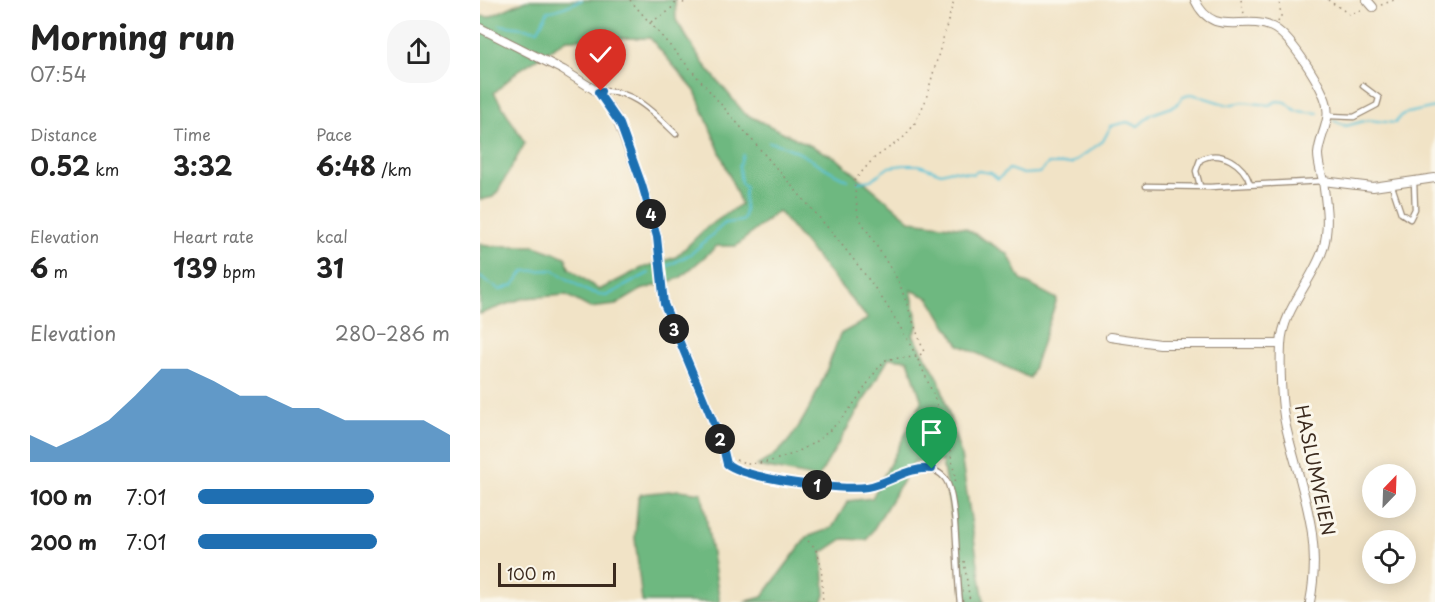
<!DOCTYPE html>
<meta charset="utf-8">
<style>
body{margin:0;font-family:"Playpen Sans",sans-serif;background:#f6f6f6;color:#222;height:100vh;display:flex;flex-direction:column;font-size:22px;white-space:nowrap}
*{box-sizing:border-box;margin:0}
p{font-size:20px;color:#767676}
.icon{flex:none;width:33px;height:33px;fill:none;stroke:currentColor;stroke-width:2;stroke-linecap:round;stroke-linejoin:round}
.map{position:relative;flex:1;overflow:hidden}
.details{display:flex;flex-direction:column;background:#fff;width:480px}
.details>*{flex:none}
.needle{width:39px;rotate:23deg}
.buttons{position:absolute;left:882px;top:464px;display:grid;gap:12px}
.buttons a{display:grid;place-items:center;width:54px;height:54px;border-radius:50%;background:#fff;box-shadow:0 3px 15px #0003;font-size:30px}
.scale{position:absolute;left:18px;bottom:15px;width:118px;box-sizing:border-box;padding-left:6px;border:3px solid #3b2a1e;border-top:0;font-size:16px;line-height:21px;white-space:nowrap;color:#3b2a1e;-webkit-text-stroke:4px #fbf7ec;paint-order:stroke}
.pin{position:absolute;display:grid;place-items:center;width:51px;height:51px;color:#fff;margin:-62px -26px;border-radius:50% 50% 50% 0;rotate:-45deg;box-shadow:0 0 6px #0007}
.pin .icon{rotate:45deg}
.km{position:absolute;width:30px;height:30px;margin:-15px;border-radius:50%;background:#222;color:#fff;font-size:16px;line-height:30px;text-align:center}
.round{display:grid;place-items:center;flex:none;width:63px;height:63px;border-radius:24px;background:#f6f6f6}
.head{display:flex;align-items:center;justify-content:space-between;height:102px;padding:0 30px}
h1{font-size:33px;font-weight:700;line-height:45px}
.stats{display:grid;grid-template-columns:repeat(3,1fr);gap:9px;height:102px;padding:6px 30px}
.stats div{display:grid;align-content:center}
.stats b{font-size:26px;font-weight:700}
.stats small{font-size:16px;font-weight:400}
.stats p{font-size:16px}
.chart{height:168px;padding:12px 30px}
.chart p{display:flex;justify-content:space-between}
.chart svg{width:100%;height:108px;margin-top:6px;fill:#1f6fb2;opacity:.7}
ul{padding:0 30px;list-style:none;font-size:20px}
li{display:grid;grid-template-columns:96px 72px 1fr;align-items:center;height:45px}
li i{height:15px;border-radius:8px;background:#1f6fb2}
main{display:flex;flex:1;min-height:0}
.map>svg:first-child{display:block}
.forest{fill:#6eb880;stroke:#54714f;stroke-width:1.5}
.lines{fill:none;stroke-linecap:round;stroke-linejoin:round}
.stream{stroke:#5ac2d6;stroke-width:2}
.lane-casing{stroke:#968672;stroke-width:7}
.street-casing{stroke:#968672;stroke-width:10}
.path{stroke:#968672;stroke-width:1.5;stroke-dasharray:1.5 4.5;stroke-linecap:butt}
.lane{stroke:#fff;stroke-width:4.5}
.street{stroke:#fff;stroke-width:8}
.route-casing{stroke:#fff;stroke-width:12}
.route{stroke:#1f6fb2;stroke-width:8}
.labels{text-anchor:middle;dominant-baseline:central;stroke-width:6;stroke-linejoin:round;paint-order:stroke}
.street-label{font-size:18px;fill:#3b2a1e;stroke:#fbf7ec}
</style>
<main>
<section class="details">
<div class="head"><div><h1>Morning run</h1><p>07:54</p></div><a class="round"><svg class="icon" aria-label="share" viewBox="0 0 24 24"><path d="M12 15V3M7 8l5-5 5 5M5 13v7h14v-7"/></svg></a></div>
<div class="stats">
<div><p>Distance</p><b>0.52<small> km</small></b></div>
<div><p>Time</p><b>3:32</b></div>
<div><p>Pace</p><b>6:48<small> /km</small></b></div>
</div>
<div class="stats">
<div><p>Elevation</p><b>6<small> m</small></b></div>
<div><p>Heart rate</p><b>139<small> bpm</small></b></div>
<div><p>kcal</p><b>31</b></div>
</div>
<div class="chart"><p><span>Elevation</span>280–286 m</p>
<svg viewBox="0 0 160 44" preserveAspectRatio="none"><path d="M0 44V33L10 38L20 33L30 27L40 17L50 6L60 6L70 11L80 17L90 17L100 22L110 22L120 27L130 27L140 27L150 27L160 33V44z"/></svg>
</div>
<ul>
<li><b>100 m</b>7:01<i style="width:70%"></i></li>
<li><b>200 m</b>7:01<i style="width:71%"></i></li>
</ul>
</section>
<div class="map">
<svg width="955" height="602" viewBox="0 0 955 602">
<rect width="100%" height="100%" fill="#fbf7ec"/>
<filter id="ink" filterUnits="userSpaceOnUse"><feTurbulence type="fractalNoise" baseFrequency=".0167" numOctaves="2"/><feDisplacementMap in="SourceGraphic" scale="12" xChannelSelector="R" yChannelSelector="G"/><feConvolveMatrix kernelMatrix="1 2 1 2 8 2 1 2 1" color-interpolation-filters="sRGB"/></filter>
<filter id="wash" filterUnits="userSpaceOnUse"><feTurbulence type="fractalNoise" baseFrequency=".008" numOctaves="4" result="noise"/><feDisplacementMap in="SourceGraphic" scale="24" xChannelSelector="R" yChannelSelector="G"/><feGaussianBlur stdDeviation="1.35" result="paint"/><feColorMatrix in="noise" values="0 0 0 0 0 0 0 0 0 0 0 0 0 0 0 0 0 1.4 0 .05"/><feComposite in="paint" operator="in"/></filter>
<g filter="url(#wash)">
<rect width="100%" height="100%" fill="#f1e3c6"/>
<g class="forest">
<path d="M46,0H195L196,20L223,63L265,114L356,158L431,221L485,228L528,254L541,280L577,299L550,378L479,345L449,298L431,290L438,325L433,335L459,379L481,456L504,602H486L462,461L434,462L387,540L363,539L342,553L345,595L342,602H264L282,597L327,537L352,528L368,501L392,498L442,402L428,360L409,358L338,478L277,466C283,462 291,458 297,453C326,427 347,371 360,334L388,319L298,211L256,246H237L200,278L161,290L136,305L110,308L86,295L44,298L0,314V243L6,246H55L86,257L89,268L119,290L162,268L196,257L226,228L261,204L215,91L170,38L87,39L39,70L14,93L45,143L18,191L13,197L0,200V16L9,17Z"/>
<polygon points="199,490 222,493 240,602 162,602 155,538 158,499 161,494"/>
</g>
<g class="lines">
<g class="stream">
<path d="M20,25L58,30L68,11C76,12 93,3 102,0"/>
<polyline points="853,120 866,126 888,120 915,123 923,114 955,107"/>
<path d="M289,142C320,148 340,168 368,180"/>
<polyline points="378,182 391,180 409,167 424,165 439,165 461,173 472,170 493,174 498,171 511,173 518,179 529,169 543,174 559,173 568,164 591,164 623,141 631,126 647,122 658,126 672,114 695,106 703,97 712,94 748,105 764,102 789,105 797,101 806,102 816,111 838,113"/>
<path d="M188,266L212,253L245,223L262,221C269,209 261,199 266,188L261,183L259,166L263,155"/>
<polyline points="0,277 20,290 33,285 44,271 73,270 107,291 126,296 169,273"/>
</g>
</g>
</g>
<g filter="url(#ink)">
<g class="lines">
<defs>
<g id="lane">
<path d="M118,92C150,86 175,114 196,134"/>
<polyline points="849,116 874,117 897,105 899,98 883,86"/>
<polyline points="666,186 730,187 843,181"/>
<path d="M720,186L716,171L720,160C740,148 764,164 770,184"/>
<polyline points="912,186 921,213 930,219 935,209 934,182"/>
<path d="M247,464C267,479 365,492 390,486C408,482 425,469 442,468C451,468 461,472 466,480C478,499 476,575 480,602"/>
</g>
<g id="street">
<path d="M715,0C733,39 764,14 792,27C810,35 836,78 844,96C854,119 840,132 838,154C838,163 841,172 843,181L893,187L955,178"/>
<polyline points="887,0 893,7"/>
<polyline points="0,28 83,70 118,92 136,117 162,185 177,237 184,304 242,443 247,464"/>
<polyline points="630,337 679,344 801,344"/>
<path d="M830,602C843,535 821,490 806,427C801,406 800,368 801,345C802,310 833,281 843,249C850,227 846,204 843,181"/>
</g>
</defs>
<use href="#lane" class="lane-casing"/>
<use href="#street" class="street-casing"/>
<g class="path">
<path d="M150,0C199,56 248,112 297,169C382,266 458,351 476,485"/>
<polyline points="761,0 764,14"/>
<polyline points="848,0 869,14 885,10"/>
<polyline points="197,1 208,4"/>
<polyline points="901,5 914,0"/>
<polyline points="171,22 189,11 198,0"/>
<polyline points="798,22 801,16 799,0"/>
<path d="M256,460C272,466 285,463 301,458C337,447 361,423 382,392C390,380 396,369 407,359L437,357L444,352L419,282L378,216L374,181L393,159L423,138L434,125L445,102L474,0"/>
<path d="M328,541C345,553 341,583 343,602"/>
<polyline points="484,561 490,602"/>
</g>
<use href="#lane" class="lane"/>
<use href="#street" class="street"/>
</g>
</g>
<g class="lines" filter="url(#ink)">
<defs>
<path id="route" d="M121,91L118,92L140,124L162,185L177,237L184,304L242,443L247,464C267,479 361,491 387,487C410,483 429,466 452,469"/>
</defs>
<use href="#route" class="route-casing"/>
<use href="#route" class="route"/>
</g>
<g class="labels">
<g class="street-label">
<text transform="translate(836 470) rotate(78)">HASLUMVEIEN</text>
</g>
</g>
</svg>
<div class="buttons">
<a><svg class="needle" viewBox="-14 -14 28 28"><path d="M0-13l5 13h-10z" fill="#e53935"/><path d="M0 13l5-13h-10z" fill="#767676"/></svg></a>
<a><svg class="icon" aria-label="locate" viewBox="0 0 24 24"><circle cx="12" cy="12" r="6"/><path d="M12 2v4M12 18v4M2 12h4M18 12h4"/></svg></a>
</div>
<div class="scale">100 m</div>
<div class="pin" style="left:452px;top:469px;background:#1e9e55"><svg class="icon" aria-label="arrive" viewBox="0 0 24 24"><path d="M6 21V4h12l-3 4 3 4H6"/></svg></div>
<div class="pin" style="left:121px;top:91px;background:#d93025"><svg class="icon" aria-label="check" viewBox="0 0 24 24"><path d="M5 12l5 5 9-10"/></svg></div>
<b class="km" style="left:337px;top:485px">1</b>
<b class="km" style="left:240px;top:439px">2</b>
<b class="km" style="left:194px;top:329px">3</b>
<b class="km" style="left:171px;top:214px">4</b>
</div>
</main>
